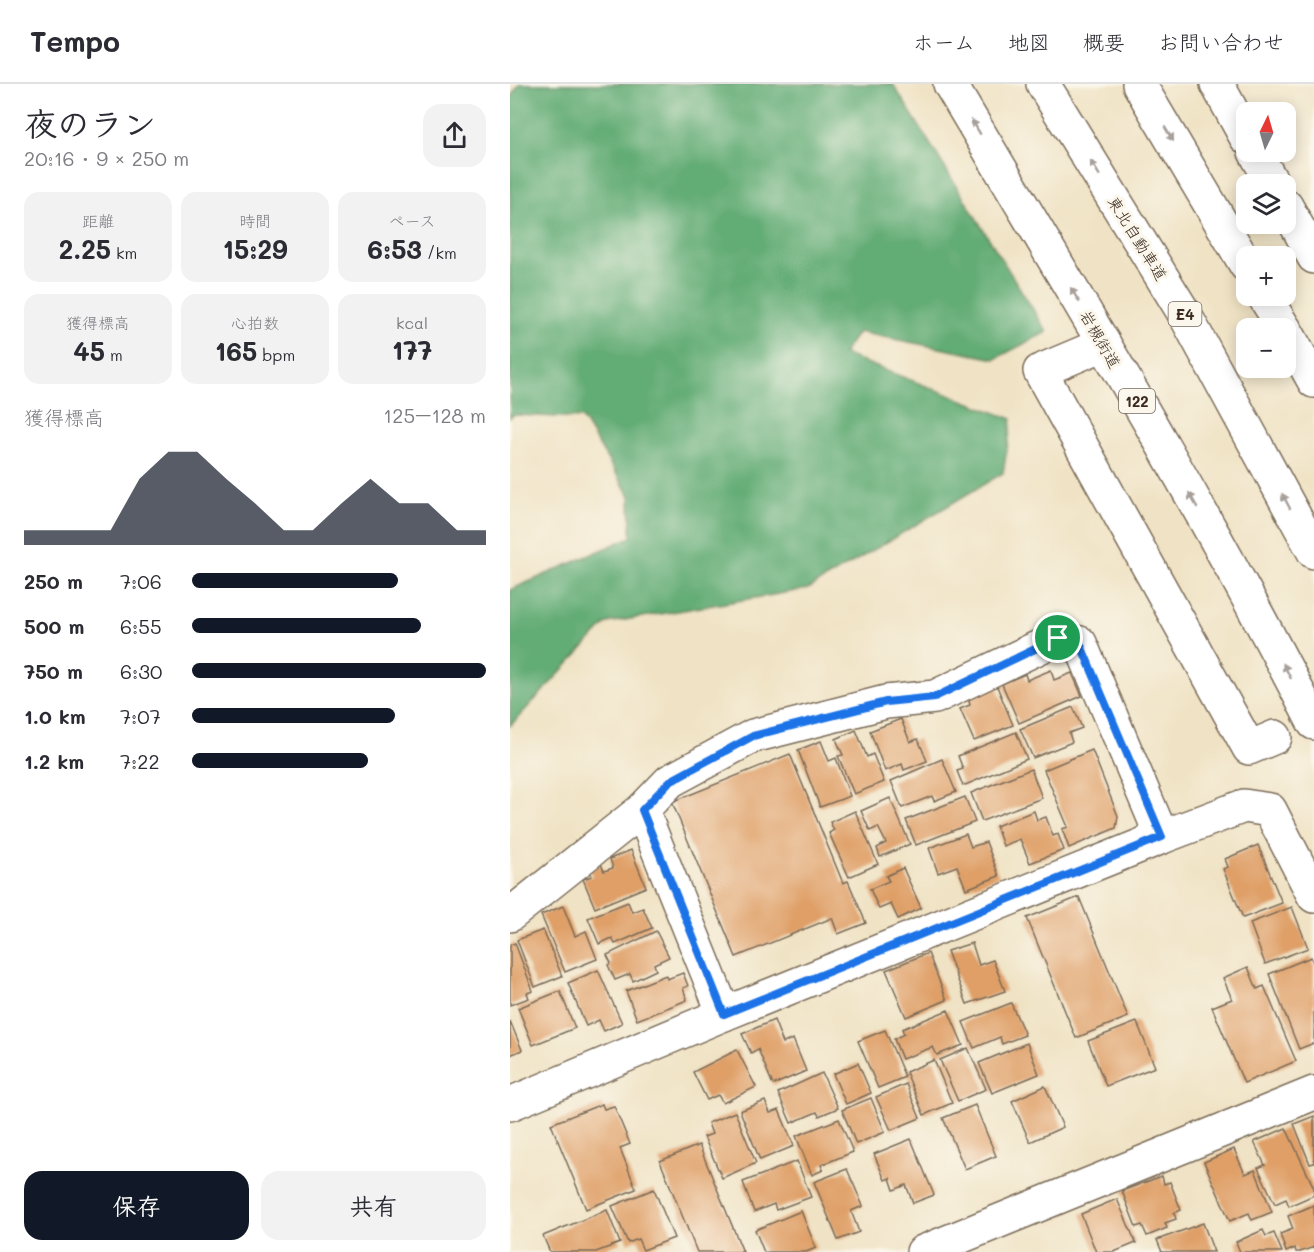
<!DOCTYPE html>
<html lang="ja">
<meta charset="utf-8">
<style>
body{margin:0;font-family:Mali,"Klee One",sans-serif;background:#f2f2f3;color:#2b2b33;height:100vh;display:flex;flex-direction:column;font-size:22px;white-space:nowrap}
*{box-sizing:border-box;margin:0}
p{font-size:20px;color:#7c7c81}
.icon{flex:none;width:33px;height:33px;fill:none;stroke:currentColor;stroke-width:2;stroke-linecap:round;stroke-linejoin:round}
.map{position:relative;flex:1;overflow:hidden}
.side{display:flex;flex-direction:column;background:#fff;width:510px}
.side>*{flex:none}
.needle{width:39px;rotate:5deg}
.fabs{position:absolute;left:726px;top:18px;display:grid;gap:12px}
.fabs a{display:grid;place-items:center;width:60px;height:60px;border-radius:12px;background:#fff;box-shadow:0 3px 15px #0003;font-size:30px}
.pin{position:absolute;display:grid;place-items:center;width:51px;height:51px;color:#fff;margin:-26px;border:3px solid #fff;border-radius:50%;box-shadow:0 2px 6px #0007}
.round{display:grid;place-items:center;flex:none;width:63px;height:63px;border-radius:18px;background:#f2f2f3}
.summary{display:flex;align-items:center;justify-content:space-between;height:102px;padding:0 24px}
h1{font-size:33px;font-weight:800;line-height:45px}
.figures{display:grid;grid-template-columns:repeat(3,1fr);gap:9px;height:102px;padding:6px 24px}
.figures div{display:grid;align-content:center;border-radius:15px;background:#f2f2f3;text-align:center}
.figures b{font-size:26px;font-weight:800}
.figures small{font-size:16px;font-weight:400}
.figures p{font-size:16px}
.chart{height:168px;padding:12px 24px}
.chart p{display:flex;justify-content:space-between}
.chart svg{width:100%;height:108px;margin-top:6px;fill:#111827;opacity:.7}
.button{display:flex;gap:12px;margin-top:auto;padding:12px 24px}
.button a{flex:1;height:69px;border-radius:18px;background:#111827;color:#fff;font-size:24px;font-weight:800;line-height:69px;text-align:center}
.button a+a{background:#f2f2f3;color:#2b2b33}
ul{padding:0 24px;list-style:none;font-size:20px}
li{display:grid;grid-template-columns:96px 72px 1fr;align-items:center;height:45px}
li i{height:15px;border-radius:8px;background:#111827}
header{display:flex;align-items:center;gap:36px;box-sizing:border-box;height:84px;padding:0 30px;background:#fff;border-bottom:2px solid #e1e1e2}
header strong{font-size:28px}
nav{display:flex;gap:33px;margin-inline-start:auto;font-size:21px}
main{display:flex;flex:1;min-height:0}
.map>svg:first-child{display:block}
.forest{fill:#62ac75;stroke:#4e6b4a;stroke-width:1.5}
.building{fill:#df9f66}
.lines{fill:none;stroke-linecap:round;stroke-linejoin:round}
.minor-casing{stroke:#7a6b58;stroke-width:36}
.trunk-casing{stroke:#7a6b58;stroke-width:36}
.motorway-casing{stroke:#7a6b58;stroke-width:36}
.minor{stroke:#fff;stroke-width:33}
.trunk{stroke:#fff;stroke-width:33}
.motorway{stroke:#fff;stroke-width:33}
.oneway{fill:#a79f9a}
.route-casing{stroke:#fff;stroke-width:12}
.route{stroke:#1a73e8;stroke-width:8}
.labels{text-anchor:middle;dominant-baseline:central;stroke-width:6;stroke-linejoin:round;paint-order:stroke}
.shield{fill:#fbf7ec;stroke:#75685c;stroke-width:1.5}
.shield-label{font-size:15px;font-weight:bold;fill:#3b2a1e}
.street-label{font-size:16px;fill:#3b2a1e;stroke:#fbf7ec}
</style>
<header>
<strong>Tempo</strong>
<nav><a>ホーム</a><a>地図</a><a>概要</a><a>お問い合わせ</a></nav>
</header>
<main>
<section class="side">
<div class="summary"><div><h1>夜のラン</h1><p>20:16 · 9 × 250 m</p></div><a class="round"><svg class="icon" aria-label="share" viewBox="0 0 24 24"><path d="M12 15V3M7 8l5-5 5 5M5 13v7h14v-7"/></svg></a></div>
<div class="figures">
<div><p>距離</p><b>2.25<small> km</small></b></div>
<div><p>時間</p><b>15:29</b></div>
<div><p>ペース</p><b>6:53<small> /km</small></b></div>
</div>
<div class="figures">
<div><p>獲得標高</p><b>45<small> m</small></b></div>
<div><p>心拍数</p><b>165<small> bpm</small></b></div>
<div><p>kcal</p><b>177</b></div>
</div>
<div class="chart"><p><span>獲得標高</span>125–128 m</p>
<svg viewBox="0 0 160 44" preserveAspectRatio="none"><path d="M0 44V38L10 38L20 38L30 38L40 17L50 6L60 6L70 17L80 27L90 38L100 38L110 27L120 17L130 27L140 27L150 38L160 38V44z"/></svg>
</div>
<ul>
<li><b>250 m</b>7:06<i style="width:70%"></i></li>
<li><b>500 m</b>6:55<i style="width:78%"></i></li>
<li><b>750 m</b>6:30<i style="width:100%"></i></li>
<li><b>1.0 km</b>7:07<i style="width:69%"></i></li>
<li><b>1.2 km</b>7:22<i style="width:60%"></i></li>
</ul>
<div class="button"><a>保存</a><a>共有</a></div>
</section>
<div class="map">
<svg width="804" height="1168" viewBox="0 0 804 1168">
<rect width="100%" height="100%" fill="#fbf7ec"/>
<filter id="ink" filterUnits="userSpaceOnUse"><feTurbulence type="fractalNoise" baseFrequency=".0167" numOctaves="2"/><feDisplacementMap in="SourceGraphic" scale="12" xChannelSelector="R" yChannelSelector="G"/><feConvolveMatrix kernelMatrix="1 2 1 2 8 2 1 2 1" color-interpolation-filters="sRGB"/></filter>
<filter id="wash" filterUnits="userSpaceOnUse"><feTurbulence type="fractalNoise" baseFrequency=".008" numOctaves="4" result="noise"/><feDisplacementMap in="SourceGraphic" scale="24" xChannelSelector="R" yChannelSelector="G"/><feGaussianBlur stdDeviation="1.35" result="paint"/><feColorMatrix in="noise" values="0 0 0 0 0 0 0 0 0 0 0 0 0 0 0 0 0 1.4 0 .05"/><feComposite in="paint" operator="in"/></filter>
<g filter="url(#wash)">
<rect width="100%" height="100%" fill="#f0e3c5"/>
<polygon class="forest" points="9,0 383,0 537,248 485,275 348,248 333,270 502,335 493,389 298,505 97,539 0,642 0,506 121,453 120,412 72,334 4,331 0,334 0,15"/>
<g id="blocks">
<g class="building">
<polygon points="541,586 544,596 562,589 572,612 509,639 492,600 515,590 517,596"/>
<polygon points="486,600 503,641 464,657 450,625 460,621 458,613"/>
<polygon points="563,623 572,644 559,649 562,658 523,674 510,645"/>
<polygon points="391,635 400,658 408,655 417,677 394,686 392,680 375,687 360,647"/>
<polygon points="346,646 357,673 363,670 374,698 344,710 328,672 333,671 326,655"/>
<polygon points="506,648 517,675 453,702 447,687 453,685 448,672"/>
<polygon points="311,657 319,677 326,674 340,712 310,723 288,666"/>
<polygon points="582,666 608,732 606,744 559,764 552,745 558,743 534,686"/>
<polygon points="280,670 333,799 338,797 356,839 328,850 322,834 226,873 162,718"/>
<polygon points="432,675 446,708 424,717 422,712 392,724 381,697"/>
<polygon points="521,685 532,714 472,737 461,709"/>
<polygon points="455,713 465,738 406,761 396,736"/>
<polygon points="380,714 400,760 370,773 367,764 376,759 368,743 360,747 351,727"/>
<polygon points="345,727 368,780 339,793 319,749 324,746 320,738"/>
<polygon points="524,727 527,736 536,733 543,752 548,750 554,766 520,779 510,755 493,762 486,742"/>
<polygon points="456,750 461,763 476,758 489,792 456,805 447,782 428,789 419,764"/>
<polygon points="748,761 772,819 733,834 713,785 718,783 715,775"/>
<polygon points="121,766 136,803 85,824 73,795 82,792 79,786 91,780 94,787 103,784 100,775"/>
<polygon points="393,784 411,824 388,835 381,820 369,825 360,805 379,797 376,792"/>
<polygon points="569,813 618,933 566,954 517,834"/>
<polygon points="118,818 122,828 133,824 142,844 105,860 102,854 89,860 78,834"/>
<polygon points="53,822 65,852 76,847 87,875 55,888 31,831"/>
<polygon points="782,823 798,864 755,880 740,839"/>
<polygon points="33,846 52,892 25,903 7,856"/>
<polygon points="146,847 159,873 144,880 146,886 123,897 120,890 105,896 98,881 101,879 97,871"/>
<polygon points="5,859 23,907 17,909 19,914 0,921 0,861"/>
<polygon points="462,859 469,881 483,876 495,907 457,920 437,867"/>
<polygon points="418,869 437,916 396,933 376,886"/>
<polygon points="801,873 804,881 804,959 789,965 759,890"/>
<polygon points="738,883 747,905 754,902 786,977 734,999 702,923 722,915 713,894"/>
<polygon points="88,886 112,939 94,947 89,936 76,942 58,899"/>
<polygon points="173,889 178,902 173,904 177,916 127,936 116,907 156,891 157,895"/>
<polygon points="50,907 65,944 23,961 8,924"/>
<polygon points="501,919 515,951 492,960 490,953 464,964 453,938"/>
<polygon points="438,926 453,961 427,971 423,963 392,975 384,955 394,950 392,945"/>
<polygon points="264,936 273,959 283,955 296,987 263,1001 248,965 241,969 232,950"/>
<polygon points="0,937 12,966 0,971"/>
<polygon points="627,938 645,983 596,1002 578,957"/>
<polygon points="375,946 395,993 368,1004 348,957"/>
<polygon points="517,959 529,990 482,1009 469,979"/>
<polygon points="458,964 476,1005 448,1017 430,976"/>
<polygon points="227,966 246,1003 213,1019 208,1011 197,1016 183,988"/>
<polygon points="424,976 442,1019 414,1031 396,988"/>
<polygon points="348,979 361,1009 336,1020 323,990"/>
<polygon points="312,989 328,1024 309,1032 307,1028 281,1039 268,1009"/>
<polygon points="396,1000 410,1034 381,1046 366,1013"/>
<polygon points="535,1002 553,1043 520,1058 502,1017"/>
<polygon points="361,1014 375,1048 346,1060 332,1026"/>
<polygon points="255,1017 260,1029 269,1026 284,1062 250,1076 230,1027"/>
<polygon points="92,1020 94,1025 104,1022 120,1060 110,1064 126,1105 76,1125 41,1040"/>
<polygon points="465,1021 486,1072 455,1085 433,1034"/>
<polygon points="225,1028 246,1079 212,1094 194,1053 202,1050 198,1039"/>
<polygon points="804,1032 804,1079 800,1080 784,1040"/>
<polygon points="329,1035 343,1068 311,1081 313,1086 302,1091 286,1052"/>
<polygon points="776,1044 804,1104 804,1111 779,1122 776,1115 765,1120 748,1084 755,1081 744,1058"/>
<polygon points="401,1055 424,1111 403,1119 396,1101 384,1106 380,1094 375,1096 364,1070"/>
<polygon points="189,1061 233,1168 187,1168 150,1077"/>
<polygon points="724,1065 735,1090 745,1086 762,1128 742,1136 739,1129 720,1137 694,1078"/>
<polygon points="287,1077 301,1113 266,1126 264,1120 244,1128 233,1098"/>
<polygon points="337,1085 353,1122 341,1127 349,1148 328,1156 304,1098"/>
<polygon points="652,1092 654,1100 660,1098 671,1126 664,1129 666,1135 655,1139 657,1144 637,1152 632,1141 626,1143 612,1107"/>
<polygon points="144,1105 164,1154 133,1166 128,1155 118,1159 102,1122"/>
<polygon points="607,1115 626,1159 604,1168 586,1168 571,1130"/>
<polygon points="804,1121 804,1163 790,1168 786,1168 785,1164 776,1168 770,1150 783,1145 778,1132"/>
<polygon points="97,1126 110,1159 86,1168 40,1168 33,1152"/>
<polygon points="291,1127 306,1164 296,1168 254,1168 245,1146"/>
<polygon points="693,1139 704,1168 652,1168 647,1156"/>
<polygon points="753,1146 756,1152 764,1149 772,1168 730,1168 726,1158"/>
</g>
</g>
</g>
<g filter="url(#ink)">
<use href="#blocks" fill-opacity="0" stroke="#7a6b58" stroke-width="1.5"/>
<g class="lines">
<defs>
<g id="minor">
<polyline points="594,260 530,287 739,664 765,653"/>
<polyline points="132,726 214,930"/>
<polyline points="0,831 132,726 160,697 243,652 376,618 425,613 548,554 570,559 652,753"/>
<polyline points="0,1020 214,930 652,753 734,722 760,726 804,812"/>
<polyline points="413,1168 804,1009"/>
</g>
<g id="trunk">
<path d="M440,0C565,211 693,421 804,639"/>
<polyline points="707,0 736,53"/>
<polyline points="745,68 763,100"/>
<polyline points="776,122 804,173"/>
</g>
<g id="motorway">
<polyline points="533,0 674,229 804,468"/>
<polyline points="629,0 736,181"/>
<polyline points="754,212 774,244"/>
<polyline points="776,247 804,297"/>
</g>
</defs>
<use href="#minor" class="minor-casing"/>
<use href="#trunk" class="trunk-casing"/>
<use href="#motorway" class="motorway-casing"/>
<use href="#minor" class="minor"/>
<use href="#trunk" class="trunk"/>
<use href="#motorway" class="motorway"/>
</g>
<defs><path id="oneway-solid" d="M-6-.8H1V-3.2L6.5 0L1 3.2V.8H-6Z" transform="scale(1.5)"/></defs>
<g class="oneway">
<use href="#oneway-solid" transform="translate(466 43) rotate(-121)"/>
<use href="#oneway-solid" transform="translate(659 50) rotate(59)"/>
<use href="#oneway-solid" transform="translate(585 84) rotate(-122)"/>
<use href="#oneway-solid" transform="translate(565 211) rotate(-121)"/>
<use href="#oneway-solid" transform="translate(683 416) rotate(-120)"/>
<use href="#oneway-solid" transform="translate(776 417) rotate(-118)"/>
<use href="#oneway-solid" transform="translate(777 587) rotate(-117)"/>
</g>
</g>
<g class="lines" filter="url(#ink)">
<defs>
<polygon id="route" points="548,554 570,559 652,753 214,930 132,726 160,697 243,652 376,618 425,613"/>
</defs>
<use href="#route" class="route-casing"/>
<use href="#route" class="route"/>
</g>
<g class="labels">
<g class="shield">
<rect x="658.5" y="218" width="33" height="24" rx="4.5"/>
<rect x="609" y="305" width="36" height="24" rx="4.5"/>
</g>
<g class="shield-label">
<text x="675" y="230">E4</text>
<text x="627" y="317">122</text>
</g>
<g class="street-label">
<text transform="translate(628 154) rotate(58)">東北自動車道</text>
<text transform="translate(591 255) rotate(60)">岩槻街道</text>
</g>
</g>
</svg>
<div class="fabs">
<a><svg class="needle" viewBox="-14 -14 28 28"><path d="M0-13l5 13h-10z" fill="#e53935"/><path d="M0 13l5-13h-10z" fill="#7c7c81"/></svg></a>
<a><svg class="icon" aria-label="layers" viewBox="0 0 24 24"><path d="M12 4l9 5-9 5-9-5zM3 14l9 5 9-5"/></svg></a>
<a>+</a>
<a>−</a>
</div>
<div class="pin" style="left:548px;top:554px;background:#1e9e55"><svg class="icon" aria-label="arrive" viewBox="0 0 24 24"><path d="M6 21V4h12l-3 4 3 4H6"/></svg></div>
</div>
</main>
